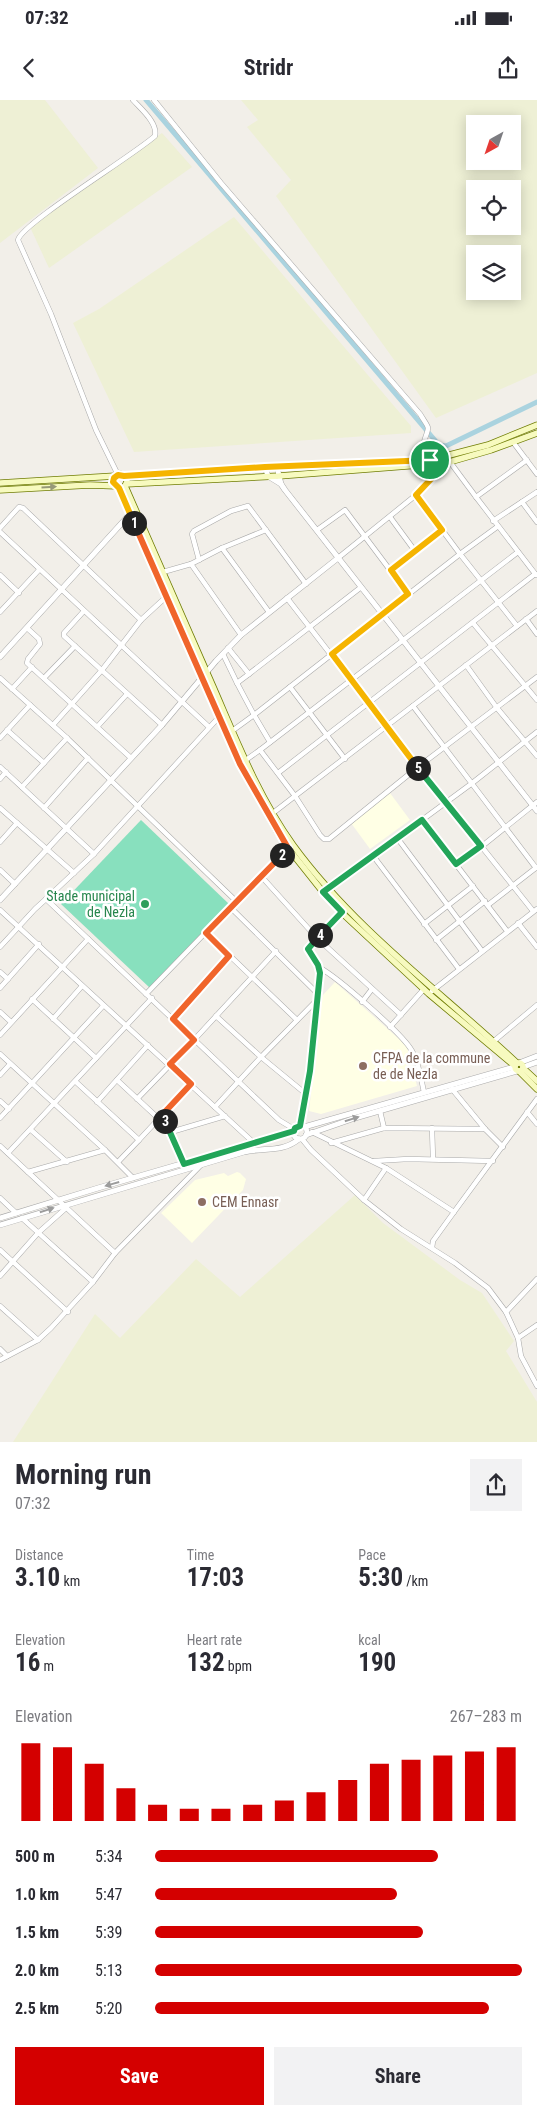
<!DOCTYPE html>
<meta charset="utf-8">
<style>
body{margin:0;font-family:"Roboto Condensed",sans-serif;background:#f2f2f3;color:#2b2b33;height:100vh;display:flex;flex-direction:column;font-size:19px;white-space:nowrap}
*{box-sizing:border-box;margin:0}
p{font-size:16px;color:#7c7c81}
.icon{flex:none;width:28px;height:28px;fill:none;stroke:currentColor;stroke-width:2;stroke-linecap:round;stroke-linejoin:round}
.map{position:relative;height:1342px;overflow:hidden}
.panel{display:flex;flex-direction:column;background:#fff;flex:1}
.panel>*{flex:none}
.needle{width:32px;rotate:220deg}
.fabs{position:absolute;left:466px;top:15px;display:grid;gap:10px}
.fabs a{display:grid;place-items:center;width:55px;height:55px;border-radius:0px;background:#fff;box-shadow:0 2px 12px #0003;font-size:25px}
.pin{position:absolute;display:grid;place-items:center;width:42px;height:42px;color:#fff;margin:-21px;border:2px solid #fff;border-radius:50%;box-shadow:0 1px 5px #0007}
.km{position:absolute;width:25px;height:25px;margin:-12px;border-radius:50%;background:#222;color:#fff;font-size:14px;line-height:25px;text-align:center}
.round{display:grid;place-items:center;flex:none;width:52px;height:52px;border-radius:0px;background:#f2f2f3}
.overview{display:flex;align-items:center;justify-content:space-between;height:85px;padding:0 15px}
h1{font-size:28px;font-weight:700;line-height:38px}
.stats{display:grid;grid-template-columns:repeat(3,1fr);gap:8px;height:85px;padding:5px 15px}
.stats div{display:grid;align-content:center}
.stats b{font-size:25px;font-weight:700}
.stats small{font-size:14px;font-weight:400}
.stats p{font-size:14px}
.chart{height:140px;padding:10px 15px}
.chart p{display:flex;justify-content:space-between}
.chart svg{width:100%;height:90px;margin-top:5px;stroke:#d40000;stroke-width:6}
.action{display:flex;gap:10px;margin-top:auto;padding:10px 15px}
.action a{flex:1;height:58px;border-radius:0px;background:#d40000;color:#fff;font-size:20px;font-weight:700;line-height:58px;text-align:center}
.action a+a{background:#f2f2f3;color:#2b2b33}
ul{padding:0 15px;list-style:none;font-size:16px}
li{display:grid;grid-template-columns:80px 60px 1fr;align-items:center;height:38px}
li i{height:12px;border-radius:6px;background:#d40000}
.status{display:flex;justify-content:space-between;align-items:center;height:35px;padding:0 25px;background:#fff;direction:ltr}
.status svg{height:14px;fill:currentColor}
header{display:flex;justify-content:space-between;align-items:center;height:65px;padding:0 15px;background:#fff;font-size:22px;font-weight:700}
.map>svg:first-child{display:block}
.education{fill:#ffffe5}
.farmland{fill:#eef0d5;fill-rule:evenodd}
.pitch{fill:#88e0be}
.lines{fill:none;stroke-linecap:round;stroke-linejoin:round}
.canal{stroke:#aad3df;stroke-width:5}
.minor-casing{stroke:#a9a9a9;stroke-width:5.5}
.tertiary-casing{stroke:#a9a9a9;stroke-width:6}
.secondary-casing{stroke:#707d05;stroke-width:7}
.minor{stroke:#fff;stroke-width:4.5}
.tertiary{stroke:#fff;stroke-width:5}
.secondary{stroke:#f7fabf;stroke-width:5.5}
.oneway{fill:#979978}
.oneway2{fill:#9c9c9c}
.split-1-casing{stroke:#fff;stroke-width:10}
.split-2-casing{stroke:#fff;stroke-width:10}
.split-3-casing{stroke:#fff;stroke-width:10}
.split-4-casing{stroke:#fff;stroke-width:10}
.split-5-casing{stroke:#fff;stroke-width:10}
.split-6-casing{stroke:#fff;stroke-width:10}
.split-1{stroke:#f5b400;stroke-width:6}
.split-2{stroke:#f0652b;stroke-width:6}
.split-3{stroke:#f0652b;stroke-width:6}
.split-4{stroke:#22a559;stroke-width:6}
.split-5{stroke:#22a559;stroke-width:6}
.split-6{stroke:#f5b400;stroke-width:6}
.leisure-dot{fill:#2e9e5b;stroke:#fff;stroke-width:2}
.education-dot{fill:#8d6e63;stroke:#fff;stroke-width:2}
.labels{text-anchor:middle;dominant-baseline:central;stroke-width:5;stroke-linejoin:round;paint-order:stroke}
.leisure-label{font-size:14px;fill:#27864d;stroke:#fff;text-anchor:end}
.education-label{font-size:14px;fill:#785e54;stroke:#fff;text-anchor:start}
</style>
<div class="status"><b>07:32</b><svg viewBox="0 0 49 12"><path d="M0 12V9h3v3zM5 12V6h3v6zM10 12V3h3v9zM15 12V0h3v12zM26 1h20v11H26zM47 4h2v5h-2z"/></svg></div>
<header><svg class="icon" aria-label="back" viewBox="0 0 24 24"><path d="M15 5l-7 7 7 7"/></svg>Stridr<svg class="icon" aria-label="share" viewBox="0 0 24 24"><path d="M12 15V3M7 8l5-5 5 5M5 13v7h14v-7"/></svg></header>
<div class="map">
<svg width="537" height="1343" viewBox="0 0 537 1343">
<rect width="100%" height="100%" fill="#f2efe9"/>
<g class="education">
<polygon points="390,693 410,720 370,749 351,723"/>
<polygon points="335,882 407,946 417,986 321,1014 309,1011 322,896"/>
<polygon points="237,1072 240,1073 246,1079 243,1090 192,1143 161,1113 195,1080 224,1073 228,1076"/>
</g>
<g class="farmland">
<polygon points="0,0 45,0 98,68 0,143"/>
<path d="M241,0H537V273L436,318L276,96L291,80L247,27L258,20ZM475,24H512V61H475ZM475,89H512V126H475ZM475,154H512V191H475Z"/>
<polygon points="162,33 192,67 49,168 30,127"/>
<polygon points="234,117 411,326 411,333 134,352 73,223 99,209"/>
<polygon points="355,1095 383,1123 460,1180 482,1193 514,1241 506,1251 537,1302 537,1342 13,1342 95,1214 120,1238 196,1159 240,1197"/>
</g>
<polygon class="pitch" points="141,720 229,804 150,888 61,804"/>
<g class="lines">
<polyline class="canal" points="146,0 439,345 446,346 537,302"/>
<defs>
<g id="minor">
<path d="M154,0L221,83L420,314C431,332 429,324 424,342L432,363"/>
<polyline points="513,342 537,374"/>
<polyline points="527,360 476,397 536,475"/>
<polyline points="450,362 476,397"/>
<path d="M118,375L96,330L51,214L18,140C21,124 134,55 155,36C158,23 141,9 133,0"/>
<polyline points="416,395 446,363"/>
<polyline points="522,402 537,422"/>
<polyline points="390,417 415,451"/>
<polyline points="493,421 537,392"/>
<polyline points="0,428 19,407 23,408 141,520 102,570 53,625"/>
<polyline points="317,430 345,410 408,494"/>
<polyline points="0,432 209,627"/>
<polyline points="222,448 269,512"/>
<polyline points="518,452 260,650 295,696 537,511"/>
<polyline points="338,458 416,395 460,454 497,427"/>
<polyline points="199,460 192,434 194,431 231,411 248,406 306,484"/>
<polyline points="391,470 442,430"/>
<polyline points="163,472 191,464"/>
<polyline points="0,475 19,493"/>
<polyline points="287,498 418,667 533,811"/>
<polyline points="0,512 39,470"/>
<polyline points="83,512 64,533 64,536 162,625"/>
<polyline points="526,519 537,534"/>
<polyline points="141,520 166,497"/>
<polyline points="473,523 537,600"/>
<polyline points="27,528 39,539 40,544 28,559 27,563 131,658"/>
<polyline points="241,535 191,464 222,448 266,430"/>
<polyline points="228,548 249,574 237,583 254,615 460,454 517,526"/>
<polyline points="223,554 237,583"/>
<polyline points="466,565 497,608 537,656"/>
<polyline points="249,574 360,488"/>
<polyline points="0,578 67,638 236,801 146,894"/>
<polyline points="44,578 75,546"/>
<polyline points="290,587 345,659"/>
<polyline points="12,589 32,567"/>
<polyline points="413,606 536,768"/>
<polyline points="219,617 94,754 46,799 279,1020 294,1029"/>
<polyline points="97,627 127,594"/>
<polyline points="7,630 44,663"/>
<polyline points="232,631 254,615 270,642"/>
<polyline points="0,638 30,605"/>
<polyline points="243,662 260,650"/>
<polyline points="0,667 94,754"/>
<polyline points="278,673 535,474"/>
<polyline points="0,679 6,672"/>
<polyline points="22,687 67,638"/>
<polyline points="0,708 74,773"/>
<polyline points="44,708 88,658"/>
<polyline points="273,713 295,696 320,735 324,739 329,739 418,667 537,577"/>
<polyline points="422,720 507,831"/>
<polyline points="398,739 482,851"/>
<polyline points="0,742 17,723"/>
<polyline points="374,757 459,869"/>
<polyline points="456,764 481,747 537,702"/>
<polyline points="0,770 15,784"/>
<polyline points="261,776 317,838 401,915"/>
<polyline points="327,790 471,684 537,632"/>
<polyline points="236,801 288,748"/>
<polyline points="488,805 537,767"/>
<polyline points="230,807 317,893"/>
<polyline points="0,810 254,1043"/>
<polyline points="518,823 537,847"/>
<polyline points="424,824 473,786"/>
<polyline points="206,833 297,920"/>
<polyline points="436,840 485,801"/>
<polyline points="0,847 35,809 46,799"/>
<path d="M320,868C337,877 403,934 412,951C419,963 421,979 424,992"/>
<polyline points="0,872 8,879"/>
<polyline points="0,888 39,844"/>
<polyline points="432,891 537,809"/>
<polyline points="32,899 96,958"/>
<polyline points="362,902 372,889"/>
<polyline points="0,912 11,922"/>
<polyline points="53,919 82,886"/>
<polyline points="173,919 229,856"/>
<polyline points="390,927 424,889"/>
<polyline points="0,935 88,839"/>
<polyline points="494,941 537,905"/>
<polyline points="0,954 105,1050 133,1078"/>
<polyline points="0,975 10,964"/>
<polyline points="117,980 159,1019"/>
<polyline points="76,982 139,1040 191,984"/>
<polyline points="452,989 485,1029 503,1047"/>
<polyline points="306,994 261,957 316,901"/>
<polyline points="137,999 194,940 276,851"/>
<polyline points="0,1001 9,1009"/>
<polyline points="97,1002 148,945"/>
<polyline points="215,1007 261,957 216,916"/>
<polyline points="380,1011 384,1028"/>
<polyline points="527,1012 537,1024"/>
<polyline points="162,1015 184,1064"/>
<polyline points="0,1018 103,906"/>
<polyline points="300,1026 310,971 320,873 320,868 308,849 342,813"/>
<polyline points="432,1028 433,1059"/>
<polyline points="31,1030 67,1062"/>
<polyline points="171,1032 225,1016"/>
<polyline points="312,1032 386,1068 454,1112"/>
<polyline points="302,1039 311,1050 364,1100 401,1129 455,1163 488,1188 506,1212 518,1238 521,1256 537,1286"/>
<polyline points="331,1043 384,1028 485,1029"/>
<polyline points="0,1046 115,1153"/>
<polyline points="8,1053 152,898"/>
<polyline points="374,1061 408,1059 493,1061"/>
<polyline points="118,1062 139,1040"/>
<polyline points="28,1072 105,1050"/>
<polyline points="0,1098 16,1113"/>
<polyline points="364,1100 386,1068"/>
<polyline points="22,1118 93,1182"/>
<polyline points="432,1148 433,1141 454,1112 537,999"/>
<polyline points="0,1150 68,1212"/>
<polyline points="0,1176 38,1133 66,1108"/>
<polyline points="0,1206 38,1240"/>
<polyline points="506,1212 537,1179"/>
<polyline points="518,1238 537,1225"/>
<polyline points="0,1249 7,1256"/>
<polyline points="0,1260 38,1240 51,1228 93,1182 115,1153 200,1066"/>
</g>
<g id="tertiary">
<polyline points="265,367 268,376 281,384"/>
<polyline points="277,367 281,384 285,390 537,711"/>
<polyline points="0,557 130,414"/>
<polyline points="0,800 162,625 216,561 241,535 338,458"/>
<polyline points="519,963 537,956"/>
<polyline points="523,967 537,962"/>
<circle cx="300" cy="1032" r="7"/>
<polyline points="304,1027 514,967"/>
<polyline points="306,1035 355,1018 517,971"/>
<polyline points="0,1118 98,1088 294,1031"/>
<path d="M0,1125L244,1052C265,1047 282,1053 299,1039"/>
</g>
<g id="secondary">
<circle cx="120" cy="381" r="7"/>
<polyline points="125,376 265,367 430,360 488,345 537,325"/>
<polyline points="0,383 115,376"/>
<polyline points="126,384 279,376 446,363 491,350 537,333"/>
<path d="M125,386C152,448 179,510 207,573C233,631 255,692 293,745C355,830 441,892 517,963"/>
<polyline points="119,388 240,664 277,731 288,748 323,792 342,813 429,894 515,966"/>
<polyline points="0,390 90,385 116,386"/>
<circle cx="519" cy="967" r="4"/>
<polyline points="523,968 537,981"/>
<polyline points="519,971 537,989"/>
</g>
</defs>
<use href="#minor" class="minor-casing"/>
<use href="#tertiary" class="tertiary-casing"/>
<use href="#secondary" class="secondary-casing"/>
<use href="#minor" class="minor"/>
<use href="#tertiary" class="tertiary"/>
<use href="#secondary" class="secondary"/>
</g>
<defs><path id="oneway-solid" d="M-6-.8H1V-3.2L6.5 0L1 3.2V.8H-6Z" transform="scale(1.25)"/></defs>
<use class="oneway" href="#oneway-solid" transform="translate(49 387) rotate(-3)"/>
<g class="oneway2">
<use href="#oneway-solid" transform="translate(352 1019) rotate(-17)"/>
<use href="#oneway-solid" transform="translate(112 1084) rotate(164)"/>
<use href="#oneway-solid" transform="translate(47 1110) rotate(-17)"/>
</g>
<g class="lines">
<defs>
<polyline id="split-1" points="134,423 119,388 113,382 114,378 118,375 124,376 265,367 430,360"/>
<polyline id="split-2" points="134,423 240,664 288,748 282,755"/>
<polyline id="split-3" points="165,1021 162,1015 191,984 170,964 194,940 173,919 229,856 206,833 282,755"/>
<polyline id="split-4" points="165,1021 184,1064 294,1031 295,1028 300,1026 310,971 320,873 318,865 308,849 320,835"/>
<polyline id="split-5" points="320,835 342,812 323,792 422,720 456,764 481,746 418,668"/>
<polyline id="split-6" points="418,668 332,554 408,494 391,470 442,430 416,395 446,363 432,364 430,360"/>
</defs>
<use href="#split-1" class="split-1-casing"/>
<use href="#split-2" class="split-2-casing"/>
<use href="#split-3" class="split-3-casing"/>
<use href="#split-4" class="split-4-casing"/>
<use href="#split-5" class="split-5-casing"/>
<use href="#split-6" class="split-6-casing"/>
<use href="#split-1" class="split-1"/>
<use href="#split-2" class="split-2"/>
<use href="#split-3" class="split-3"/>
<use href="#split-4" class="split-4"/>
<use href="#split-5" class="split-5"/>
<use href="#split-6" class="split-6"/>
</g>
<circle class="leisure-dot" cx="145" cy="804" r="5"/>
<g class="education-dot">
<circle cx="363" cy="966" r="5"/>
<circle cx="202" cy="1102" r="5"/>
</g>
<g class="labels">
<g class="leisure-label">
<text x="135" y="796">Stade municipal<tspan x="135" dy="16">de Nezla</tspan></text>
</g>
<g class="education-label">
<text x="373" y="958">CFPA de la commune<tspan x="373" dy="16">de de Nezla</tspan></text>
<text x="212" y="1102">CEM Ennasr</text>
</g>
</g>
</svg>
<div class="fabs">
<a><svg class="needle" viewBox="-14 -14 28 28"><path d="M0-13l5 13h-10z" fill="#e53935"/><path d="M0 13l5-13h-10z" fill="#7c7c81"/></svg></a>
<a><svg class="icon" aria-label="locate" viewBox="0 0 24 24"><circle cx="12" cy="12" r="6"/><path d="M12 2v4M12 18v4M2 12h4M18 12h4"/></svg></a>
<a><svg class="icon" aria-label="layers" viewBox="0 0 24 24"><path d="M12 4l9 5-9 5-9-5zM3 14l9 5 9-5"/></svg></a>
</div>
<div class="pin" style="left:430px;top:360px;background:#1e9e55"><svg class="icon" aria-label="arrive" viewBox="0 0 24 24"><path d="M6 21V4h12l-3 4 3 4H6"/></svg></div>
<b class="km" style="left:134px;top:423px">1</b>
<b class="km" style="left:282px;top:755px">2</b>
<b class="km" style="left:165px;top:1021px">3</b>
<b class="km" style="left:320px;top:835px">4</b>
<b class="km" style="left:418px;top:668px">5</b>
</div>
<section class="panel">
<div class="overview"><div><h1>Morning run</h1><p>07:32</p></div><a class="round"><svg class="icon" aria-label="share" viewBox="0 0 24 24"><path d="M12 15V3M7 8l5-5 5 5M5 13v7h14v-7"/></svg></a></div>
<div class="stats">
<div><p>Distance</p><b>3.10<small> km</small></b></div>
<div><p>Time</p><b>17:03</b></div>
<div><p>Pace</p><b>5:30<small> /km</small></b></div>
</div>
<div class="stats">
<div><p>Elevation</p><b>16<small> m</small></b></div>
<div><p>Heart rate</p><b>132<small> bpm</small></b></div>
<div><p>kcal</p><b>190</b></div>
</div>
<div class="chart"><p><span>Elevation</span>267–283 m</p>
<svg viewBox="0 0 160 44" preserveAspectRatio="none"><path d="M5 44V6M15 44V8M25 44V16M35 44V28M45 44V36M55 44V38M65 44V38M75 44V36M85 44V34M95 44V30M105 44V24M115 44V16M125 44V14M135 44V12M145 44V10M155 44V8"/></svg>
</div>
<ul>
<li><b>500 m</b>5:34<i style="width:77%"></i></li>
<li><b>1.0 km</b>5:47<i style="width:66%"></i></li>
<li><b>1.5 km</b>5:39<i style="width:73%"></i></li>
<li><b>2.0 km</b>5:13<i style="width:100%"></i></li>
<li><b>2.5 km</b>5:20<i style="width:91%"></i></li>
</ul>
<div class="action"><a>Save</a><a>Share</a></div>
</section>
